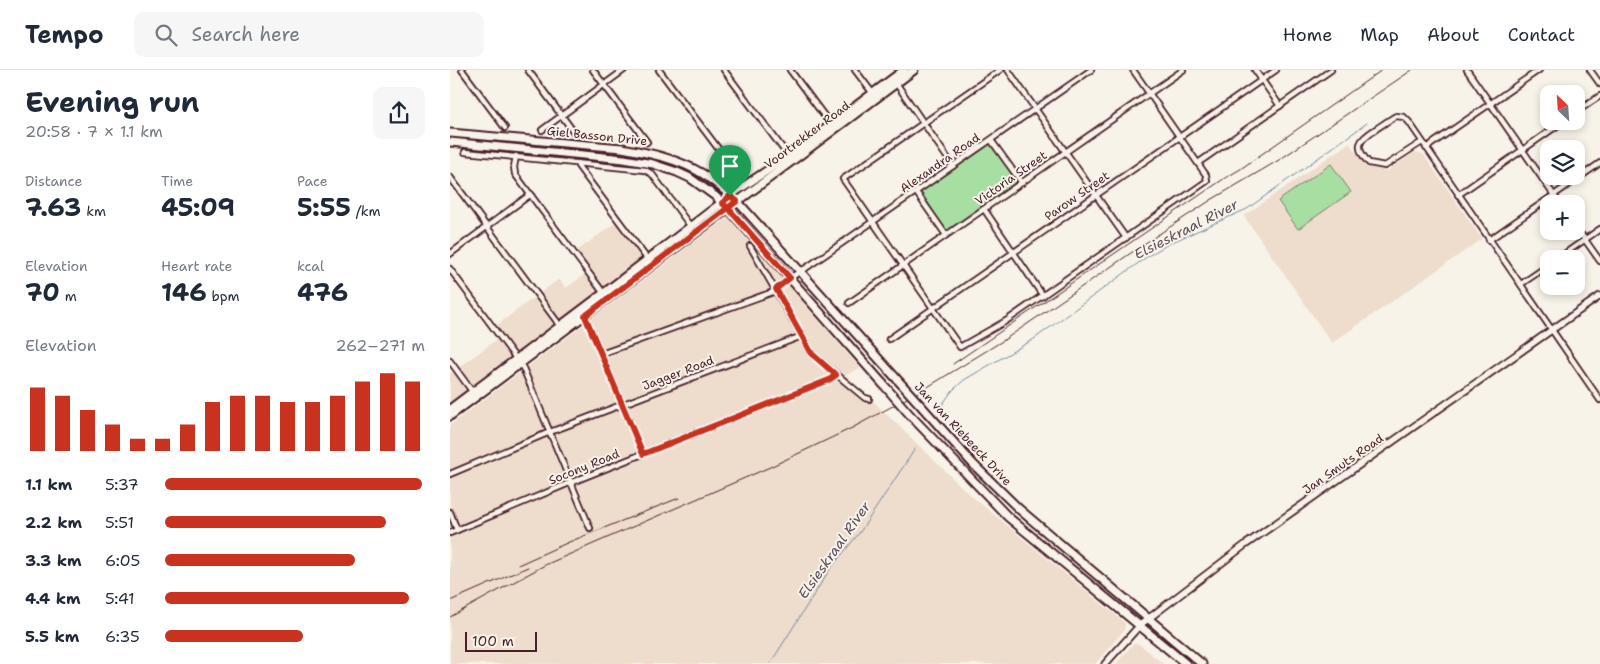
<!DOCTYPE html>
<meta charset="utf-8">
<style>
body{margin:0;font-family:"Shantell Sans",sans-serif;background:#f6f6f7;color:#1f2937;height:100vh;display:flex;flex-direction:column;font-size:19px;white-space:nowrap}
*{box-sizing:border-box;margin:0}
p{font-size:16px;color:#747a83}
.icon{flex:none;width:28px;height:28px;fill:none;stroke:currentColor;stroke-width:2;stroke-linecap:round;stroke-linejoin:round}
.map{position:relative;flex:1;overflow:hidden}
.details{display:flex;flex-direction:column;background:#fff;width:450px}
.details>*{flex:none}
.needle{width:32px;rotate:335deg}
.fabs{position:absolute;left:1090px;top:15px;display:grid;gap:10px}
.fabs a{display:grid;place-items:center;width:45px;height:45px;border-radius:10px;background:#fff;box-shadow:0 2px 8px #0003;font-size:25px}
.scale{position:absolute;left:15px;bottom:12px;width:72px;box-sizing:border-box;padding-left:5px;border:2px solid #4a1f2b;border-top:0;font-size:14px;line-height:18px;white-space:nowrap;color:#4a1f2b;-webkit-text-stroke:4px #f7f3e8;paint-order:stroke}
.pin{position:absolute;display:grid;place-items:center;width:42px;height:42px;color:#fff;margin:-51px -21px;border-radius:50% 50% 50% 0;rotate:-45deg;box-shadow:0 0 5px #0007}
.pin .icon{rotate:45deg}
.round{display:grid;place-items:center;flex:none;width:52px;height:52px;border-radius:10px;background:#f6f6f7}
.headline{display:flex;align-items:center;justify-content:space-between;height:85px;padding:0 25px}
h1{font-size:28px;font-weight:700;line-height:38px}
.figures{display:grid;grid-template-columns:repeat(3,1fr);gap:8px;height:85px;padding:5px 25px}
.figures div{display:grid;align-content:center}
.figures b{font-size:25px;font-weight:700}
.figures small{font-size:14px;font-weight:400}
.figures p{font-size:14px}
.chart{height:140px;padding:10px 25px}
.chart p{display:flex;justify-content:space-between}
.chart svg{width:100%;height:90px;margin-top:5px;stroke:#c8321e;stroke-width:6}
ul{padding:0 25px;list-style:none;font-size:16px}
li{display:grid;grid-template-columns:80px 60px 1fr;align-items:center;height:38px}
li i{height:12px;border-radius:6px;background:#c8321e}
header{display:flex;align-items:center;gap:30px;box-sizing:border-box;height:70px;padding:0 25px;background:#fff;border-bottom:1px solid #e0e1e3}
header strong{font-size:24px}
nav{display:flex;gap:28px;margin-inline-start:auto;font-size:18px}
.search{width:350px;height:45px;background:#f6f6f7;display:flex;align-items:center;gap:12px;box-sizing:border-box;padding:0 18px;border-radius:10px;color:#747a83;font-size:19px}
main{display:flex;flex:1;min-height:0}
.map>svg:first-child{display:block}
.built{fill:#eedccc}
.green{fill:#a7dfa3;stroke:#787f67}
.lines{fill:none;stroke-linecap:round;stroke-linejoin:round}
.stream{stroke:#758aa3;stroke-width:1}
.minor-casing{stroke:#4a1f2b;stroke-width:8}
.tertiary-casing{stroke:#4a1f2b;stroke-width:9}
.primary-casing{stroke:#4a1f2b;stroke-width:11}
.minor{stroke:#f7f3e8;stroke-width:4.5}
.tertiary{stroke:#f7f3e8;stroke-width:5.5}
.primary{stroke:#f7f3e8;stroke-width:7}
.rail{stroke:#4a1f2b;stroke-width:1}
.primary-bridge-casing{stroke:#4a1f2b;stroke-width:11;stroke-linecap:butt}
.primary-bridge{stroke:#f7f3e8;stroke-width:7}
.route-casing{stroke:#fff;stroke-width:10}
.route{stroke:#c8321e;stroke-width:6}
.labels{text-anchor:middle;dominant-baseline:central;stroke-width:4;stroke-linejoin:round;paint-order:stroke}
.street-label{font-size:12px;fill:#4a1f2b;stroke:#f7f3e8}
.water-label{font-size:14px;font-style:italic;fill:#5c4c5d;stroke:#f7f3e8}
</style>
<header>
<strong>Tempo</strong>
<div class="search"><svg class="icon" aria-label="search" viewBox="0 0 24 24"><circle cx="10" cy="10" r="6"/><path d="M15 15l6 6"/></svg>Search here</div>
<nav><a>Home</a><a>Map</a><a>About</a><a>Contact</a></nav>
</header>
<main>
<section class="details">
<div class="headline"><div><h1>Evening run</h1><p>20:58 · 7 × 1.1 km</p></div><a class="round"><svg class="icon" aria-label="share" viewBox="0 0 24 24"><path d="M12 15V3M7 8l5-5 5 5M5 13v7h14v-7"/></svg></a></div>
<div class="figures">
<div><p>Distance</p><b>7.63<small> km</small></b></div>
<div><p>Time</p><b>45:09</b></div>
<div><p>Pace</p><b>5:55<small> /km</small></b></div>
</div>
<div class="figures">
<div><p>Elevation</p><b>70<small> m</small></b></div>
<div><p>Heart rate</p><b>146<small> bpm</small></b></div>
<div><p>kcal</p><b>476</b></div>
</div>
<div class="chart"><p><span>Elevation</span>262–271 m</p>
<svg viewBox="0 0 160 44" preserveAspectRatio="none"><path d="M5 44V13M15 44V17M25 44V24M35 44V31M45 44V38M55 44V38M65 44V31M75 44V20M85 44V17M95 44V17M105 44V20M115 44V20M125 44V17M135 44V10M145 44V6M155 44V10"/></svg>
</div>
<ul>
<li><b>1.1 km</b>5:37<i style="width:99%"></i></li>
<li><b>2.2 km</b>5:51<i style="width:85%"></i></li>
<li><b>3.3 km</b>6:05<i style="width:73%"></i></li>
<li><b>4.4 km</b>5:41<i style="width:94%"></i></li>
<li><b>5.5 km</b>6:35<i style="width:53%"></i></li>
</ul>
</section>
<div class="map">
<svg width="1150" height="594" viewBox="0 0 1150 594">
<rect width="100%" height="100%" fill="#f7f3e8"/>
<filter id="ink" filterUnits="userSpaceOnUse"><feTurbulence type="fractalNoise" baseFrequency=".02" numOctaves="2"/><feDisplacementMap in="SourceGraphic" scale="10" xChannelSelector="R" yChannelSelector="G"/><feConvolveMatrix kernelMatrix="1 2 1 2 8 2 1 2 1" color-interpolation-filters="sRGB"/></filter>
<g filter="url(#ink)">
<g class="built">
<polygon points="899,73 917,97 937,101 965,82 973,84 1032,169 882,273 794,146"/>
<polygon points="279,146 410,298 396,305 519,424 675,553 674,560 645,594 0,594 0,355"/>
<polygon points="168,151 197,190 0,337 0,304 50,267 43,258 109,209 116,218 138,202 124,183"/>
<polygon points="688,573 713,594 666,594 683,574"/>
</g>
<g class="green">
<polygon points="539,74 541,74 567,111 566,113 498,161 496,160 471,122"/>
<polygon points="881,94 901,122 848,159 828,131"/>
</g>
<g class="lines">
<g class="stream">
<polyline points="492,335 502,321 514,310 584,269 698,186 720,173 797,139 917,53"/>
<polyline points="320,594 380,499 410,462 465,379"/>
</g>
<defs>
<g id="minor">
<polyline points="12,0 55,58"/>
<polyline points="78,0 126,65"/>
<polyline points="143,0 197,72"/>
<polyline points="209,0 270,81"/>
<polyline points="274,0 339,87"/>
<polyline points="340,0 381,55"/>
<polyline points="405,0 424,25"/>
<polyline points="550,0 393,109 510,277 556,251 757,111 756,105 683,0"/>
<polyline points="558,0 676,168"/>
<polyline points="805,0 830,36"/>
<polyline points="1017,0 1110,134"/>
<polyline points="1140,0 1150,14"/>
<polyline points="446,13 503,96"/>
<polyline points="1126,42 1150,26"/>
<polyline points="92,60 174,0"/>
<polyline points="541,70 572,113"/>
<path d="M972,72L935,96L919,93C904,77 908,70 926,59C932,55 939,50 946,46L954,47L959,52L1150,330"/>
<polyline points="976,78 1089,0"/>
<polyline points="15,82 195,100 202,104 241,157"/>
<polyline points="66,86 64,97 65,104 155,225"/>
<polyline points="128,93 128,96 198,190"/>
<polyline points="748,93 881,0"/>
<polyline points="0,107 111,257"/>
<polyline points="466,122 496,165"/>
<polyline points="1008,125 1114,51"/>
<polyline points="534,139 593,226"/>
<polyline points="1126,157 1150,191"/>
<polyline points="1039,170 1150,93"/>
<polyline points="300,176 362,284 415,328 419,329"/>
<polyline points="0,184 81,124"/>
<polyline points="1107,189 1150,159"/>
<polyline points="0,199 73,298 140,458"/>
<polyline points="1071,214 1099,195"/>
<polyline points="399,233 733,0"/>
<polyline points="135,245 193,384"/>
<polyline points="439,269 826,0"/>
<polyline points="151,284 323,222 335,211 356,198 641,0"/>
<polyline points="0,291 24,324"/>
<polyline points="0,404 100,362 352,266"/>
<polyline points="0,442 7,460"/>
<polyline points="0,463 117,414 379,310 386,305"/>
</g>
<polyline id="tertiary" points="655,594 690,555 795,475 1150,226"/>
<g id="primary">
<path d="M0,63L172,78C199,83 229,89 253,104C266,112 276,122 287,131L445,307"/>
<polyline points="0,72 174,89 203,94 227,102 240,108 265,126 278,138 433,314"/>
<polyline points="473,338 523,394 569,439 752,594"/>
<polyline points="0,339 154,223 288,120 339,86 454,0"/>
<polyline points="0,346 464,0"/>
<polyline points="461,346 558,447 736,594"/>
</g>
</defs>
<use href="#minor" class="minor-casing"/>
<use href="#tertiary" class="tertiary-casing"/>
<use href="#primary" class="primary-casing"/>
<use href="#minor" class="minor"/>
<use href="#tertiary" class="tertiary"/>
<use href="#primary" class="primary"/>
<g class="rail">
<polyline points="503,294 775,108 789,100 932,0"/>
<polyline points="68,495 119,472 229,428"/>
<polyline points="0,531 78,497"/>
<polyline points="0,547 95,495 320,397 402,358 476,318 554,270 697,172 761,130 829,90 962,0"/>
</g>
<defs>
<g id="primary-bridge">
<polyline points="445,307 473,338"/>
<polyline points="433,314 461,346"/>
</g>
</defs>
<use href="#primary-bridge" class="primary-bridge-casing"/>
<use href="#primary-bridge" class="primary-bridge"/>
</g>
</g>
<g class="lines" filter="url(#ink)">
<defs>
<polyline id="route" points="280,126 272,133 278,138 340,208 326,219 362,284 386,305 379,310 193,384 135,246 270,144 287,131 280,126"/>
</defs>
<use href="#route" class="route-casing"/>
<use href="#route" class="route"/>
</g>
<g class="labels">
<g class="street-label">
<text transform="translate(357 65) rotate(-37)">Voortrekker Road</text>
<text transform="translate(147 66) rotate(6)">Giel Basson Drive</text>
<text transform="translate(490 93) rotate(-35)">Alexandra Road</text>
<text transform="translate(561 108) rotate(-35)">Victoria Street</text>
<text transform="translate(627 126) rotate(-35)">Parow Street</text>
<text transform="translate(228 303) rotate(-21)">Jagger Road</text>
<text transform="translate(513 364) rotate(47)">Jan van Riebeeck Drive</text>
<text transform="translate(893 394) rotate(-35)">Jan Smuts Road</text>
<text transform="translate(134 397) rotate(-22)">Socony Road</text>
</g>
<g class="water-label">
<text transform="translate(736 159) rotate(-27)">Elsieskraal River</text>
<text transform="translate(384 480) rotate(-55)">Elsieskraal River</text>
</g>
</g>
</svg>
<div class="fabs">
<a><svg class="needle" viewBox="-14 -14 28 28"><path d="M0-13l5 13h-10z" fill="#e53935"/><path d="M0 13l5-13h-10z" fill="#747a83"/></svg></a>
<a><svg class="icon" aria-label="layers" viewBox="0 0 24 24"><path d="M12 4l9 5-9 5-9-5zM3 14l9 5 9-5"/></svg></a>
<a>+</a>
<a>−</a>
</div>
<div class="scale">100 m</div>
<div class="pin" style="left:280px;top:126px;background:#1e9e55"><svg class="icon" aria-label="arrive" viewBox="0 0 24 24"><path d="M6 21V4h12l-3 4 3 4H6"/></svg></div>
</div>
</main>
